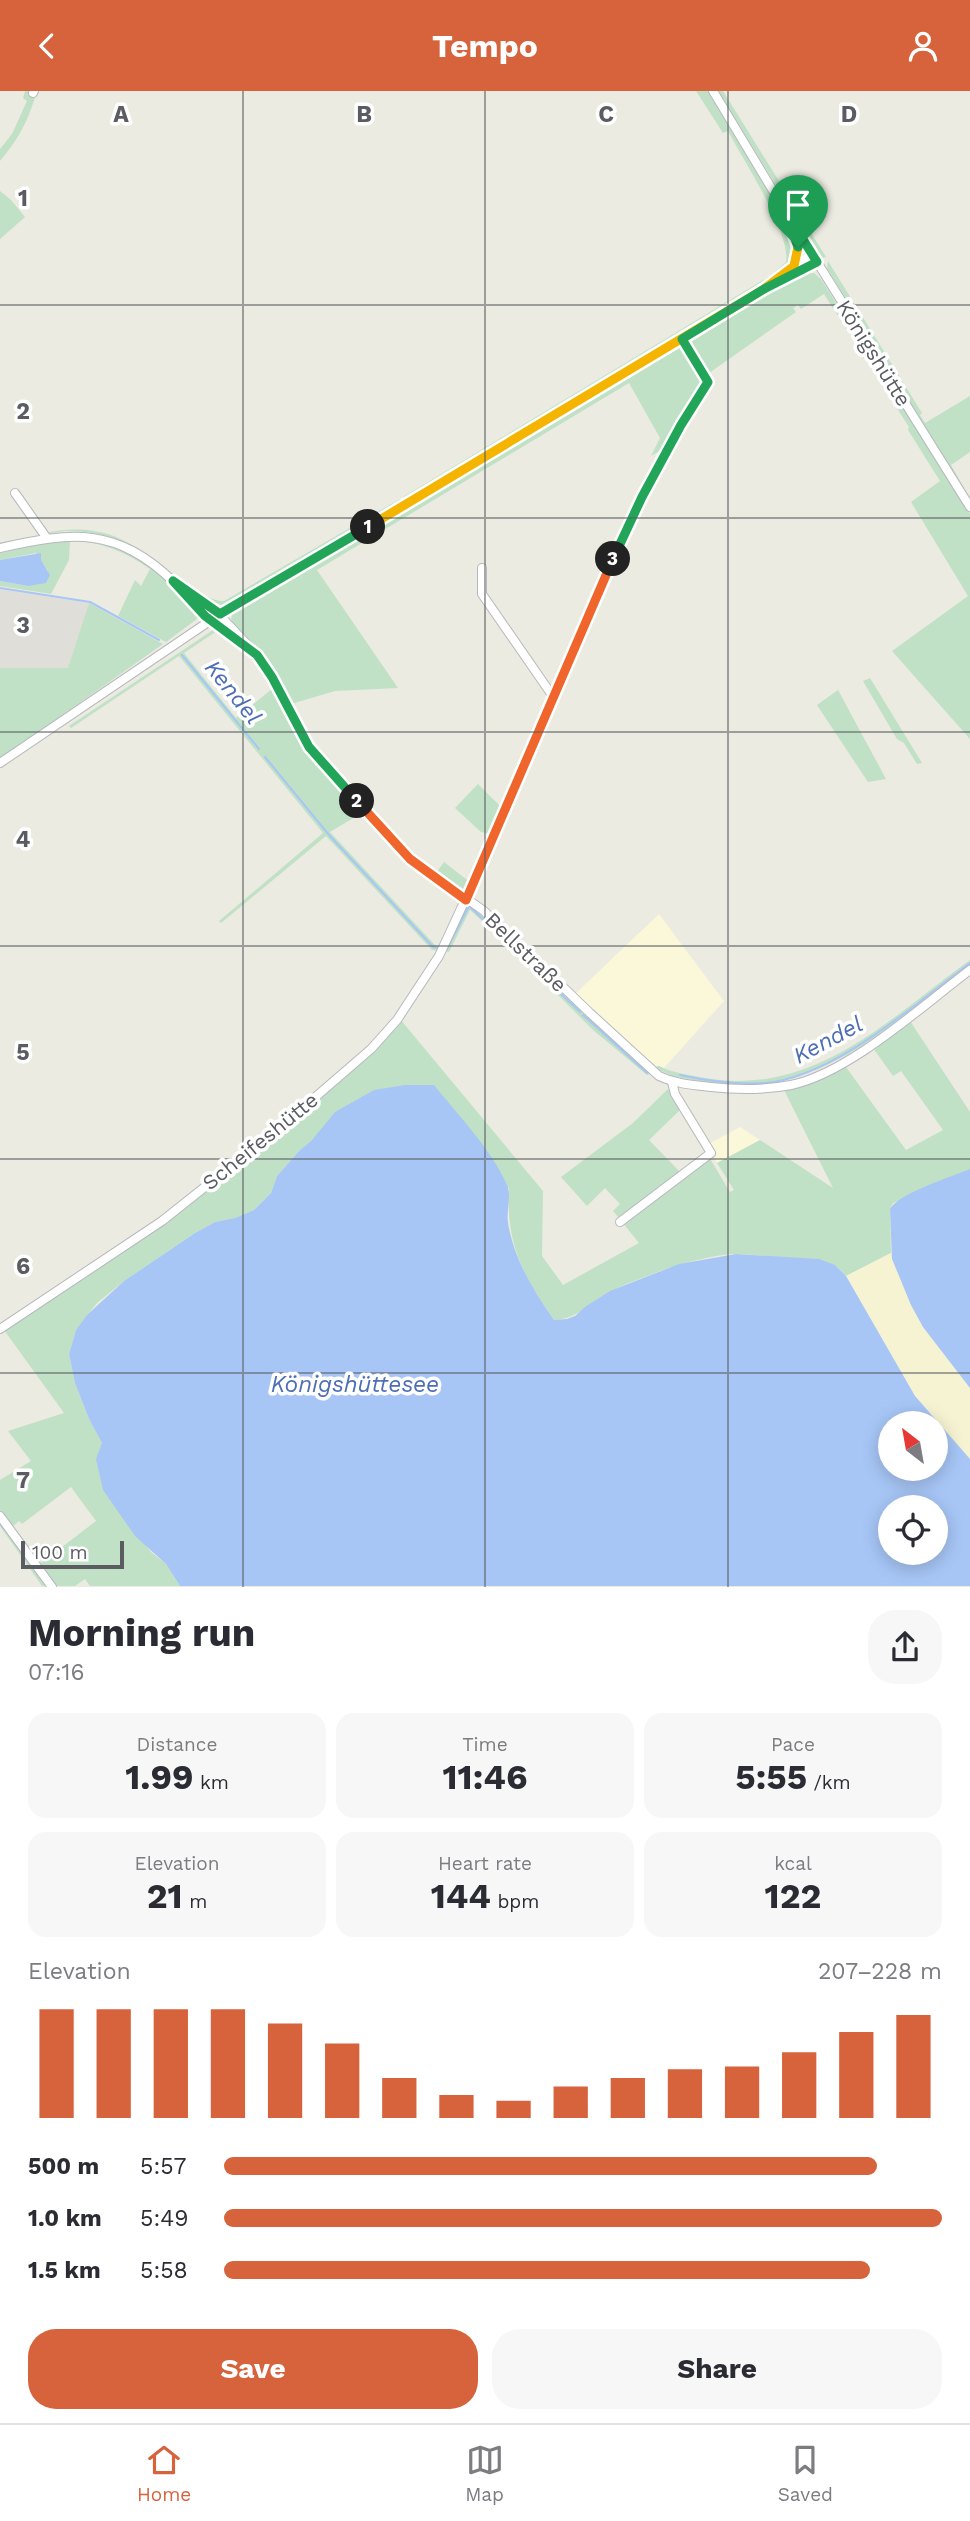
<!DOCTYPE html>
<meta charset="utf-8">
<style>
body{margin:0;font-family:"Work Sans",sans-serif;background:#f7f7f7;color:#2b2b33;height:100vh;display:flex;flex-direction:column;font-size:26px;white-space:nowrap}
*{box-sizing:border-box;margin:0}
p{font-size:23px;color:#7c7c81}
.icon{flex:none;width:38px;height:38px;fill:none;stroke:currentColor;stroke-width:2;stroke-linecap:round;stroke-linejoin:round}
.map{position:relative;height:1496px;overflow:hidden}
.side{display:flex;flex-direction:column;background:#fff;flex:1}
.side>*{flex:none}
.needle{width:46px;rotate:329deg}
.controls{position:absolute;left:878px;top:1320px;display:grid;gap:14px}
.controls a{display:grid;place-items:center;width:70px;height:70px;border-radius:50%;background:#fff;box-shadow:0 4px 18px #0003;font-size:35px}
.scale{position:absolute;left:21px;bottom:18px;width:103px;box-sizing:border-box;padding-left:7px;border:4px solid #5a5c61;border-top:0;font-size:19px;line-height:24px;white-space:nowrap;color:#5a5c61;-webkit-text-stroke:5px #fff;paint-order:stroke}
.pin{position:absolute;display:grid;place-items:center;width:60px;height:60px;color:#fff;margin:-72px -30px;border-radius:50% 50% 50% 0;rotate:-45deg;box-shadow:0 0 7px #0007}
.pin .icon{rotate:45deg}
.km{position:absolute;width:35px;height:35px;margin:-18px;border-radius:50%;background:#222;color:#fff;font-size:19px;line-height:35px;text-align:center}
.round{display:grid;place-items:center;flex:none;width:74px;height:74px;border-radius:28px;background:#f7f7f7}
.head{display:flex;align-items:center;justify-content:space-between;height:119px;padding:0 28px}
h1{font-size:38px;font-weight:700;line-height:52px}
.metrics{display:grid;grid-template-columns:repeat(3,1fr);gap:10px;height:119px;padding:7px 28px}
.metrics div{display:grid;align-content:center;border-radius:18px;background:#f7f7f7;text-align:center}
.metrics b{font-size:35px;font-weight:700}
.metrics small{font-size:19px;font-weight:400}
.metrics p{font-size:19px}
.chart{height:196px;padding:14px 28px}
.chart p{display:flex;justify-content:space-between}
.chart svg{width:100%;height:126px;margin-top:7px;stroke:#d6633c;stroke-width:6}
.action{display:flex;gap:14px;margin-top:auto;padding:14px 28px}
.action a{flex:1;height:80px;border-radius:28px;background:#d6633c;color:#fff;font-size:28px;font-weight:700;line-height:80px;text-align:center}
.action a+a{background:#f7f7f7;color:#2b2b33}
ul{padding:0 28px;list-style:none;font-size:23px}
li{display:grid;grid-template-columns:112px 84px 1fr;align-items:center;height:52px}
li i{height:18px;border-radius:9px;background:#d6633c}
header{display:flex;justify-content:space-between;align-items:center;height:91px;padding:0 28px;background:#d6633c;color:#fff;font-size:32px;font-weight:700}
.tabs{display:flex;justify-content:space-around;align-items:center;height:98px;border-top:2px solid #e1e1e2;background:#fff;font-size:19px;color:#7c7c81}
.tabs a{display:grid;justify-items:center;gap:4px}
.tabs .selected{color:#d6633c}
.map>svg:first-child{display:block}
.commercial{fill:#faf8d8}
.industrial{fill:#dfded9}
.green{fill:#c0e1c6;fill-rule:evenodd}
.sand{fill:#f6f3d2}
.water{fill:#a7c6f6;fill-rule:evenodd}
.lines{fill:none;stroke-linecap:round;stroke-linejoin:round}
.stream{stroke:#a7c6f6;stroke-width:2}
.minor-casing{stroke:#b7b8bd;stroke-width:10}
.minor{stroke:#fff;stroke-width:8}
.split-1-casing{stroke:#fff;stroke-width:14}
.split-2-casing{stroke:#fff;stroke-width:14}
.split-3-casing{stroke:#fff;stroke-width:14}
.split-4-casing{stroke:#fff;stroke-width:14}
.split-1{stroke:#f5b400;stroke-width:9}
.split-2{stroke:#22a559;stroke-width:9}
.split-3{stroke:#f0652b;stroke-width:9}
.split-4{stroke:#22a559;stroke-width:9}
.grid{fill:none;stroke:#5a5c61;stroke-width:2;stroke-opacity:0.55}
.labels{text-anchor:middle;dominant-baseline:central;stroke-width:7;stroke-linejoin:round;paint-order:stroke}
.street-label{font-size:21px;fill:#5a5c61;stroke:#fff}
.water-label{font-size:23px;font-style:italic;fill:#4d6eb5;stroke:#fff}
.grid-label{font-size:23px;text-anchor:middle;font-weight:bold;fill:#5a5c61;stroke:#fff;stroke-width:7;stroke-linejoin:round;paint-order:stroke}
</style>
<header><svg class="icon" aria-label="back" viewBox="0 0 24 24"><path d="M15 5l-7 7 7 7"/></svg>Tempo<svg class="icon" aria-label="person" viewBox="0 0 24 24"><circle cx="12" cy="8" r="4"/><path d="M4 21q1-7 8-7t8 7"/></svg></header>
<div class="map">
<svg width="970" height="1496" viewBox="0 0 970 1496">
<rect width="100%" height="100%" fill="#ebebe1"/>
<g class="commercial">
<polygon points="659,823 724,910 664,977 659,975 655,976 576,902"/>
<polygon points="740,1036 760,1049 717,1072 707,1054"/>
</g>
<polygon class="industrial" points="0,498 89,512 68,578 0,577"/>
<g class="green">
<path d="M25,0H37C28,30 20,46 0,70V58L12,43L27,10L23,7Z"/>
<path d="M696,0H709L773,106L794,154L789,175L774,187L408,408L403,406L770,185L786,171C791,141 743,69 728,40L723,42Z"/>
<polygon points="718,0 723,0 826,166 821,167"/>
<polygon points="0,100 11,109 25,126 0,148"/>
<polygon points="828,170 922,322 920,324 925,332 970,305 970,361 951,374 970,408 827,177"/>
<polygon points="804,182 814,182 821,188 970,422 970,648 892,560 968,505 911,411 940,390 908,339 909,336 824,203 801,218 798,214 793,217 796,221 709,282 705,281 690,255 689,249 693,244"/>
<path d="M680,254C692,264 703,285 700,301L668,355L651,365L660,347L629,292L317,479L398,597L335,600L291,613L266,571L231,531L232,524L236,520Z"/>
<path d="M400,408L399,413L223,514C195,512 153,464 123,451C105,443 85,440 65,440C58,441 50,443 44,442C116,428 137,459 190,495C201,502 211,510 224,510Z"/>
<path d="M82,447C94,450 108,452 119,457C146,469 183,498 199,523L197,528L166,551L118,525L135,489L141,495L150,478C125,460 100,451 70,449L69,469L51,503L0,495V490L28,495L48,480L36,462L0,469V462L45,451Z"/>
<polygon points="89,512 163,553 0,668 0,577 68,577"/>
<polygon points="213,539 217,540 184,562 236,627 272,598 307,663 360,723 330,741 435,854 442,855 440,860 432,859 326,745 221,832 219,830 323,742 179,565 71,637 69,635"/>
<polygon points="870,587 922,672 917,673 904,652 897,648 863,590"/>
<polygon points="838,599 886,688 868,691 817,614"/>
<polygon points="478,693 503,718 492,743 481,741 455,717"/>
<polygon points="444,771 471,792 465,801 436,782"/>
<polygon points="470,813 506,845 650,983 647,984 593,939 503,849 470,819 449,861 444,860 465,816"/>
<path d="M970,869V876C889,935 815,1010 706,991C687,988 671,987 655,976L659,975C673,982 689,984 705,987C815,1006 888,928 970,869Z"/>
<path d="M400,928L543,1100L542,1165L563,1194L639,1152L622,1131L709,1066L730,1101L734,1099L717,1072L760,1049L833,1097L784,999L825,987L846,976L906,1059L943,1039L901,980L893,985L873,957L910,930L970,1021V1078L893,1112L890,1118L891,1162L846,1185L835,1174C803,1170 771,1164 739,1163C718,1162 674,1174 655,1182C640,1188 624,1193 610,1201C589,1212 578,1228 554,1229C522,1184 506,1152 509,1097L312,1049L300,1059L277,1085L271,1102L254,1119L235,1127L215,1131L195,1142L124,1190L97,1212L76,1239L69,1263L75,1292L89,1328L102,1352L103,1399L151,1461L166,1473L180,1495H90L85,1488L75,1495H42L0,1435V1389L31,1370L8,1340L64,1322L4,1239L88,1184L286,1034ZM71,1396L96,1430L41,1472L13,1435L19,1430L22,1433Z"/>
<polygon points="668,998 681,1018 649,1049 681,1082 620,1128 613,1120 620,1113 605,1097 587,1115 561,1086 633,1032"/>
</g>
<polygon class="sand" points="891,1162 911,1214 923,1236 970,1297 970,1368 915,1305 846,1185"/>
<g class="water">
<polygon points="41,462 41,469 50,484 46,492 28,495 0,490 0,469"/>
<path d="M405,994H434C458,1024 492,1059 507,1094C512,1105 506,1120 508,1132C514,1168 533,1199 554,1229L567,1228L575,1225L585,1216L610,1200L679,1173L736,1163L819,1168L835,1174L846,1185L915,1305L970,1368V1495H180L166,1473L135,1445L103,1399L96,1368L102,1352L89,1328L75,1292L69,1263L76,1239L87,1224L124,1190L195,1142L215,1131L235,1127L254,1119L271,1102L277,1085L300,1059L312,1049L335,1021L374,999ZM891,1332H936V1377H891ZM891,1416H936V1461H891Z"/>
<path d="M970,1078V1297L923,1236L911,1214L892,1168L890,1118C899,1102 951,1086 970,1078Z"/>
</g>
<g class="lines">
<g class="stream">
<polyline points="0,497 90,511 159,549"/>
<polyline points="182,564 259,658"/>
<polyline points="265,666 329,744 433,856 439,857"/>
<polyline points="447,858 469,815 580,921"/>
<polyline points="583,924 647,982"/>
<path d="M680,984C708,990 735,994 764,992C833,987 915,913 970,872"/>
<polyline points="0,1432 4,1438"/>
</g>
<defs>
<g id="minor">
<polyline points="713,0 784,118 970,416"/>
<polyline points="33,2 34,0"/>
<polyline points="793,140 798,157 794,175"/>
<polyline points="782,189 817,171"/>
<polyline points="15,402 46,446"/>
<path d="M0,457C74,440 117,436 175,492C186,502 195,514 204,524C215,536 230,545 243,554"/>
<polyline points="482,477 482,503 554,607"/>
<path d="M173,490L211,515L257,564L272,586L314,664L410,767L484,820L590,922L659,985C676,993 693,994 711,996C737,999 765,999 791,994C849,982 922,915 970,879"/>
<polyline points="0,672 220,523 682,248 764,198 812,163"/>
<polyline points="620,1131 711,1062 675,1003 672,991"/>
<polyline points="0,1238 162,1130 283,1034 371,958 397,929 439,865 491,753 604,487 642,406 681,334 708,291 682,248"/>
<polyline points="0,1425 52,1496"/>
</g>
</defs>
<use href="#minor" class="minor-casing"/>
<use href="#minor" class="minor"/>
</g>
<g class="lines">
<defs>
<polyline id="split-1" points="368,436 764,198 794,175 798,156"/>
<polyline id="split-2" points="357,710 309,656 272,586 257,564 205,525 173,490 220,523 368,436"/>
<polyline id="split-3" points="357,710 410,768 466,809 613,468"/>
<polyline id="split-4" points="613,468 642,406 681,334 708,291 682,248 764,198 817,171 784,118 798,156"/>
</defs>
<use href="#split-1" class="split-1-casing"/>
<use href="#split-2" class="split-2-casing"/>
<use href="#split-3" class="split-3-casing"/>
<use href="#split-4" class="split-4-casing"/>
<use href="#split-1" class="split-1"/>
<use href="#split-2" class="split-2"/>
<use href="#split-3" class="split-3"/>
<use href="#split-4" class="split-4"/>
</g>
<path class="grid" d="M243,0V1496M485,0V1496M728,0V1496M0,214H970M0,427H970M0,641H970M0,855H970M0,1068H970M0,1282H970"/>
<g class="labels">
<g class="street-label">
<text transform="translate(874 262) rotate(58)">Königshütte</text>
<text transform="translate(526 861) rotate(44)">Bellstraße</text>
<text transform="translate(260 1050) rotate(-39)">Scheifeshütte</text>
</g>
<g class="water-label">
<text transform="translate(233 601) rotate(51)">Kendel</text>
<text transform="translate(828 949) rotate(-28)">Kendel</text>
<text x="355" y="1293">Königshüttesee</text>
</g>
</g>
<g class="grid-label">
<text x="121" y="31">A</text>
<text x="364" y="31">B</text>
<text x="606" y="31">C</text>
<text x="849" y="31">D</text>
<text x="23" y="115">1</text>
<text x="23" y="328">2</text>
<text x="23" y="542">3</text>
<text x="23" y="756">4</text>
<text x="23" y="969">5</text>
<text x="23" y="1183">6</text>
<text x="23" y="1397">7</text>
</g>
</svg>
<div class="controls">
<a><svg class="needle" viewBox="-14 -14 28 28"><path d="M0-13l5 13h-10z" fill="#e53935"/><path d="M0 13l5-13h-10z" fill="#7c7c81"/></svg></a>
<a><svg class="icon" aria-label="locate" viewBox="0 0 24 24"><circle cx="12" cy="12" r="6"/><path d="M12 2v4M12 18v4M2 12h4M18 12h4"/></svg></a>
</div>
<div class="scale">100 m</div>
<div class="pin" style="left:798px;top:156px;background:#1e9e55"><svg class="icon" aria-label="arrive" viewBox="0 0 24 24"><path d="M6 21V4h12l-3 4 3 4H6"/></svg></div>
<b class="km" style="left:368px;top:436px">1</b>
<b class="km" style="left:357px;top:710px">2</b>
<b class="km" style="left:613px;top:468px">3</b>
</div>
<section class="side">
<div class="head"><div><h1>Morning run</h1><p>07:16</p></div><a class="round"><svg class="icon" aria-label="share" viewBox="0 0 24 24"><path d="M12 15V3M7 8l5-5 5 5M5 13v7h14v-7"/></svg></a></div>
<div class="metrics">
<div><p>Distance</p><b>1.99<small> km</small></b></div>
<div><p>Time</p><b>11:46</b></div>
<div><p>Pace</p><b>5:55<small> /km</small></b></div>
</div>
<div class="metrics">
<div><p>Elevation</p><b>21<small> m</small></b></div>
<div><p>Heart rate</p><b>144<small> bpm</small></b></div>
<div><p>kcal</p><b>122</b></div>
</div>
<div class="chart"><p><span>Elevation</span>207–228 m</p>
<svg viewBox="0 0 160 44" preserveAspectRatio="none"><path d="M5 44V6M15 44V6M25 44V6M35 44V6M45 44V11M55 44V18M65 44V30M75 44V36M85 44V38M95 44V33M105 44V30M115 44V27M125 44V26M135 44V21M145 44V14M155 44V8"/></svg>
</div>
<ul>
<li><b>500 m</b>5:57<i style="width:91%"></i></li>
<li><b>1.0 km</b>5:49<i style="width:100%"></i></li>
<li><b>1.5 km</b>5:58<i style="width:90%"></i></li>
</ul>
<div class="action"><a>Save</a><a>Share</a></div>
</section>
<nav class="tabs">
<a class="selected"><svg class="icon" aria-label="home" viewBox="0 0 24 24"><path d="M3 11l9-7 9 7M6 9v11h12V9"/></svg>Home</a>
<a><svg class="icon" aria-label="map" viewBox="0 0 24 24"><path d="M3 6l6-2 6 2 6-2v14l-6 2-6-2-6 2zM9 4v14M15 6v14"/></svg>Map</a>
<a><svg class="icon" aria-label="saved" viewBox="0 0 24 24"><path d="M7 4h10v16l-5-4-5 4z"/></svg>Saved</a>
</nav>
